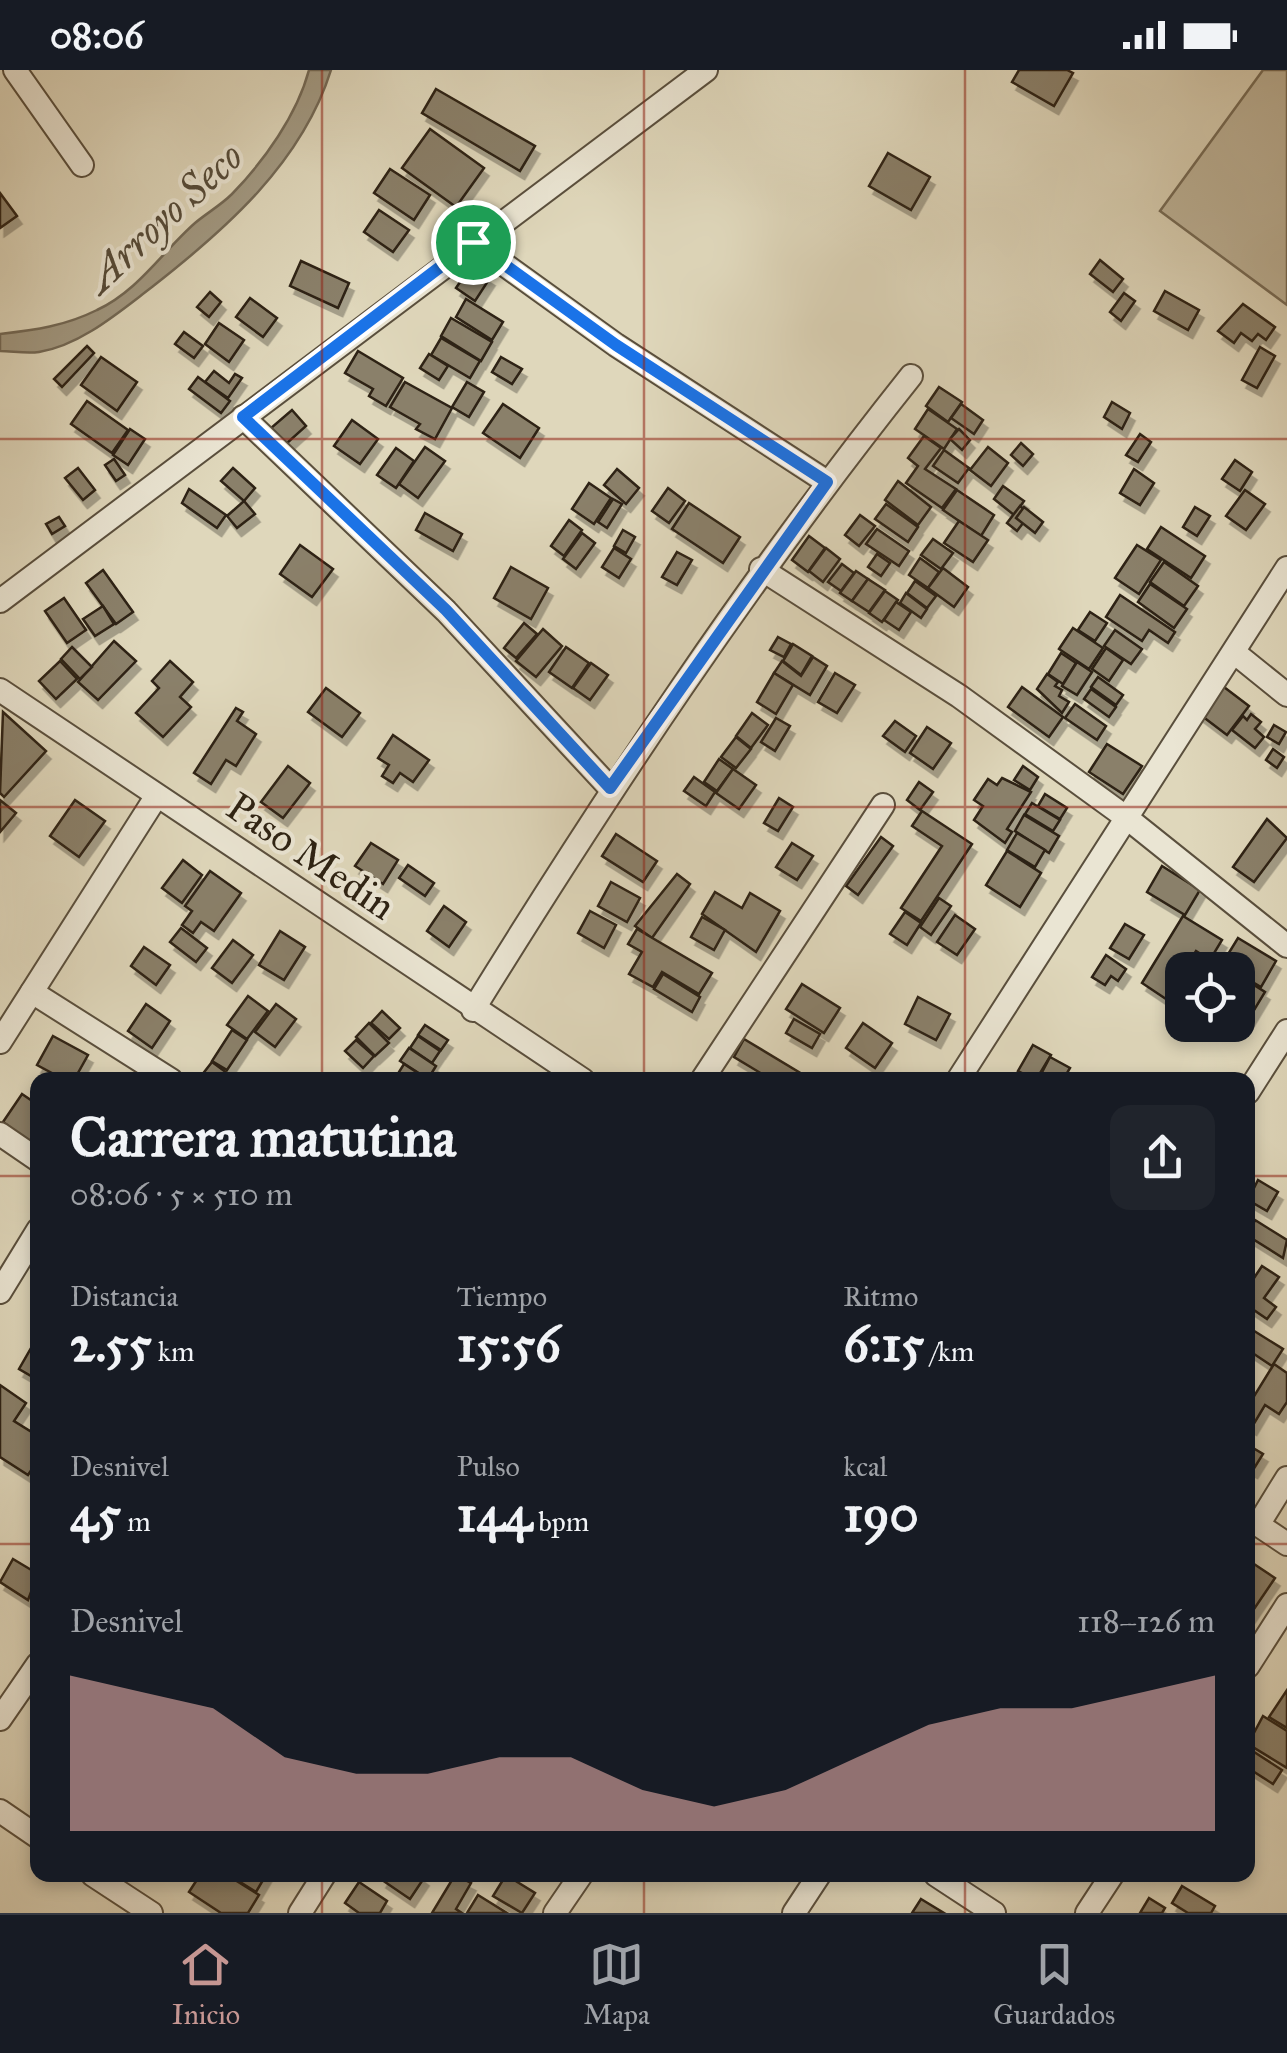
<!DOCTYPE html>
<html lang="es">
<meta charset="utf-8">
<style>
body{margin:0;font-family:"IM FELL Great Primer",serif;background:#20242c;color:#f1f3f6;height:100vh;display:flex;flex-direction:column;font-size:38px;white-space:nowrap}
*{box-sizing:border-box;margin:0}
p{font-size:32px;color:#9ea1a6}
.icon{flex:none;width:55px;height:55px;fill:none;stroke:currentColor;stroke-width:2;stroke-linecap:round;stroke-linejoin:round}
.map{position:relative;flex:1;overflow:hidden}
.panel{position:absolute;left:30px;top:1002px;width:1225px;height:810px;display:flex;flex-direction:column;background:#171b24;border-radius:20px;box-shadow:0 5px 15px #0003}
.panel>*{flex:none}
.controls{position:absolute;left:1165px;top:882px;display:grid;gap:20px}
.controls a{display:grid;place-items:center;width:90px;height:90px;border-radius:20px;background:#171b24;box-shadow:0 5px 15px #0003;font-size:50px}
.pin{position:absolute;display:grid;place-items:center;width:85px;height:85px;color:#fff;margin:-42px;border:5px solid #fff;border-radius:50%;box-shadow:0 2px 10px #0007}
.round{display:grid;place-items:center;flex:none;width:105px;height:105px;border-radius:20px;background:#20242c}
.head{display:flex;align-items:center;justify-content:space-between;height:170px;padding:0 40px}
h1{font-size:55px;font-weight:800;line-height:75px}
.figures{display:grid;grid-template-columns:repeat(3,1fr);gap:15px;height:170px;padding:10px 40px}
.figures div{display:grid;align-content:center}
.figures b{font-size:50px;font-weight:800}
.figures small{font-size:28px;font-weight:400}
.figures p{font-size:28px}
.chart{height:280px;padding:20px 40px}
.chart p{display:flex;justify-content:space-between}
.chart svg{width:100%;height:180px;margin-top:10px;fill:#c59692;opacity:.7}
.status{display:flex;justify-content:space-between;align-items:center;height:70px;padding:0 50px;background:#171b24;direction:ltr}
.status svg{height:28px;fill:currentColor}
.tab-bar{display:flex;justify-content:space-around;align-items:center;height:140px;border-top:2px solid #363941;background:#171b24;font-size:28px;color:#9ea1a6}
.tab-bar a{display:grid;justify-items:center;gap:5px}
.tab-bar .active{color:#c59692}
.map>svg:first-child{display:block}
.green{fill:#c1b89e;stroke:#776d58;stroke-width:2.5}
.water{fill:#a29982;stroke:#736956;stroke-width:2.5}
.building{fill:#8a806a;stroke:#2d2213;stroke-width:2.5;filter:url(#shadow)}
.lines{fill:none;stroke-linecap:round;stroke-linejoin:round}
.minor-casing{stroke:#5a4f3d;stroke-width:26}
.minor{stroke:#eae5d3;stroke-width:22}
.route-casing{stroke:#fff;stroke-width:20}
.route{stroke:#1a73e8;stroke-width:12}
.grid{fill:none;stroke:#8f2418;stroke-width:2.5;stroke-opacity:0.55}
.labels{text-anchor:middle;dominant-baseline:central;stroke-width:8;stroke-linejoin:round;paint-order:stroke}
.street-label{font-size:40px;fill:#2d2213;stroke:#eae5d3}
.water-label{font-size:42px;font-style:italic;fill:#564c3a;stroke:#eae5d3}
</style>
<div class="status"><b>08:06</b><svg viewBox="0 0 49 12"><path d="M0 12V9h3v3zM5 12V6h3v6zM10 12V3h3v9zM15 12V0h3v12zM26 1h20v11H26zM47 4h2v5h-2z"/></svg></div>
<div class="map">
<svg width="1287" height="1843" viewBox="0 0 1287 1843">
<defs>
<filter id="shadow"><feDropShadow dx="4.5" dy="8" stdDeviation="0" flood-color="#0004"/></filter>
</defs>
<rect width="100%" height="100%" fill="#dfd7bb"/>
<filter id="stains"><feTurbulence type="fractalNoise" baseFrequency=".002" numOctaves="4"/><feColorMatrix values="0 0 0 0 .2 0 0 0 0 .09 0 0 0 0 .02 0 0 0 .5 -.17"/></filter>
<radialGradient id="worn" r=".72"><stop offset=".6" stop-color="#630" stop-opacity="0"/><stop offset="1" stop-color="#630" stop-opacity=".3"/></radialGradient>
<polygon class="green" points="1263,0 1287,0 1287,235 1160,141"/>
<path class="water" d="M309,0H331C302,93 225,160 152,217C119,242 81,275 39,282C26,284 12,281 0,281V264C35,260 65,256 97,240C138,221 162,182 195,153C207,143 221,135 232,124C264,91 297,45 309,0Z"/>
<g class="building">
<polygon points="1019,0 1067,0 1073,3 1054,36 1012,12"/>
<polygon points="436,19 535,76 520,101 422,43"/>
<polygon points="430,59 484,98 456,137 402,98"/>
<polygon points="888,83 930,107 911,140 869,116"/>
<polygon points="390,99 430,125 414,150 374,123"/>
<polygon points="0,123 17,146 0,158"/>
<polygon points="379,140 409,160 393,182 364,162"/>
<polygon points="1100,190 1123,209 1113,222 1090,204"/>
<polygon points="301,191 349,213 338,238 290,216"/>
<polygon points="471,196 490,208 475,231 456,218"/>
<polygon points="1165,221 1199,240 1188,260 1154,241"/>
<polygon points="210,222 221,232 209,247 197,237"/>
<polygon points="1124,223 1135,231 1121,251 1110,242"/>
<polygon points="250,228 277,248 263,267 236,247"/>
<polygon points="466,229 503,252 492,270 456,247"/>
<polygon points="1243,234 1275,257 1266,270 1258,264 1252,271 1241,263 1234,273 1218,261"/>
<polygon points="451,248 492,272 481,291 441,266"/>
<polygon points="219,253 244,270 229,292 205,274"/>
<polygon points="184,262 203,276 194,288 175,274"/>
<polygon points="441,268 480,291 470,308 431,285"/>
<polygon points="87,276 94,283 62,317 54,309"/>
<polygon points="1260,277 1275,286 1257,318 1242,310"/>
<polygon points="358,281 403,308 386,336 369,326 373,319 345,303"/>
<polygon points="429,284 448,296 439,310 420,298"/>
<polygon points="101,287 137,312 117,341 81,315"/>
<polygon points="501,287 522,299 512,314 492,302"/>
<polygon points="214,301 229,313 235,304 242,308 228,328 205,312"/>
<polygon points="198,307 230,331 221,343 189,319"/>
<polygon points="405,312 452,338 435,369 416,359 420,354 390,337"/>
<polygon points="467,312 484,322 469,347 452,337"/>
<polygon points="939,317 962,332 948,352 926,336"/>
<polygon points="87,331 128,360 112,383 71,354"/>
<polygon points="1112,332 1130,343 1122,359 1104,347"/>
<polygon points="503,334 539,358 520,388 483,363"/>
<polygon points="961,334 983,350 974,364 951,348"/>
<polygon points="928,339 957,359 944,379 915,359"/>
<polygon points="292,340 306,356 286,374 271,358"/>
<polygon points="352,350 378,369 360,394 334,376"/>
<polygon points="130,359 145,369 128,395 113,385"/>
<polygon points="959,359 970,370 962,380 950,369"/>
<polygon points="1140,364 1151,372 1138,392 1126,385"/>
<polygon points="924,366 941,378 925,399 956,419 942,438 906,413 918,396 908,388"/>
<polygon points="1021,373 1033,384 1023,396 1011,385"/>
<polygon points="425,377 445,391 418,428 399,414"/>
<polygon points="988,377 1008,393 991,416 970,400"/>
<polygon points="396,378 414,391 396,418 377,405"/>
<polygon points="944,380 969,398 958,413 933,396"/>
<polygon points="114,389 125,405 116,411 105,395"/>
<polygon points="1235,390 1252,402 1240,421 1222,409"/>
<polygon points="78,398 95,420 83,430 65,408"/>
<polygon points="233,398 255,418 244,431 221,411"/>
<polygon points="617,399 639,418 626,434 604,415"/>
<polygon points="1134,399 1154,413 1140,435 1120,423"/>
<polygon points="898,411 931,437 918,455 885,430"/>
<polygon points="589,413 611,428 594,454 572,439"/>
<polygon points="1003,416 1024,431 1014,445 994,429"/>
<polygon points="668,418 685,431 669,453 652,441"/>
<polygon points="189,419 226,445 217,458 182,433"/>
<polygon points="957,420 994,445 981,466 943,440"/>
<polygon points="1245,420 1265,434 1246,460 1226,446"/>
<polygon points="613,429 622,434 607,458 598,452"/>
<polygon points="244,431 255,444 237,458 227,446"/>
<polygon points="689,433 740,467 723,493 672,459"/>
<polygon points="886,434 918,457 908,472 875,449"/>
<polygon points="1020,436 1030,444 1017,461 1007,453"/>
<polygon points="1024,437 1043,452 1035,463 1016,448"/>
<polygon points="1195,437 1210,446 1197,466 1183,457"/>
<polygon points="425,443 462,464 453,481 416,460"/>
<polygon points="860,445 875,456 859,476 845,465"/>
<polygon points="59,447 65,456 52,464 46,454"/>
<polygon points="569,450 582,460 564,486 551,476"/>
<polygon points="959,451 988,470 973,492 944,473"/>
<polygon points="1161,457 1205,486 1191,508 1147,479"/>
<polygon points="877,459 909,481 899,496 866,474"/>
<polygon points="623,460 635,467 626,483 614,476"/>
<polygon points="582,463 595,473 576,499 563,489"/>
<polygon points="809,466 825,478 808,502 792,490"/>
<polygon points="933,469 953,483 941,499 921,485"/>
<polygon points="300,475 333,499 312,527 280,504"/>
<polygon points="1137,475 1161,490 1139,524 1115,508"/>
<polygon points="614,478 631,489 619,508 602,497"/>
<polygon points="826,478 840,489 823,512 809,501"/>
<polygon points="677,482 692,490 677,515 662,507"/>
<polygon points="877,484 890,493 881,506 868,497"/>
<polygon points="920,488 939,502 928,518 909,505"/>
<polygon points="1164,492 1198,516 1184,536 1150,512"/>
<polygon points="842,494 854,503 841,521 828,512"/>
<polygon points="511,497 548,518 531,549 494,528"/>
<polygon points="943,498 968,517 954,537 928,518"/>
<polygon points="103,500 133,542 116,554 86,513"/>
<polygon points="856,501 868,509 852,531 840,523"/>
<polygon points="868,509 885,520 869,542 852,531"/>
<polygon points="915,511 936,526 927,538 907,523"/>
<polygon points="1150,514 1187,539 1174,558 1138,532"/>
<polygon points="885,521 898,530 882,552 869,543"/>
<polygon points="906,523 927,539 921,548 900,533"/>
<polygon points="1120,525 1175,562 1168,573 1149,560 1142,571 1106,547"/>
<polygon points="64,528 86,560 67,573 45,541"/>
<polygon points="896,532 911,542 899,560 884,550"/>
<polygon points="103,536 114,554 95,566 83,549"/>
<polygon points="1090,542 1107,553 1095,571 1078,560"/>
<polygon points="524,553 537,564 516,588 504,578"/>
<polygon points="1073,558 1103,578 1089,599 1059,579"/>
<polygon points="543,559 562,576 536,607 516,591"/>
<polygon points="1115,560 1142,579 1131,594 1104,576"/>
<polygon points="778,567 791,574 784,587 770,580"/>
<polygon points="114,571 136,591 98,630 78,612"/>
<polygon points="793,574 812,586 801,605 783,591"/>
<polygon points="72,577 92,597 80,609 61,589"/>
<polygon points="566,577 589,593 572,618 549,602"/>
<polygon points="1106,578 1123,590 1109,611 1092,599"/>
<polygon points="1061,583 1076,593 1063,614 1048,604"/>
<polygon points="813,587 827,596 810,625 774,603 782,591 801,606"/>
<polygon points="60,591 77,609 56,629 39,611"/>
<polygon points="170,591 193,612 180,627 191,637 163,667 136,643 159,618 152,611"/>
<polygon points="1077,592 1092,602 1077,625 1062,616"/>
<polygon points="591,593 608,605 590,630 573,618"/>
<polygon points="774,603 793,615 776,644 757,632"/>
<polygon points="835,603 855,615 837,643 818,632"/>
<polygon points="1047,604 1058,612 1055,616 1062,620 1059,626 1069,632 1062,643 1037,619"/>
<polygon points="1098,607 1123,625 1116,635 1091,617"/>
<polygon points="1220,614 1249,636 1227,665 1198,643"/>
<polygon points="1022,617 1063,647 1049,667 1008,637"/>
<polygon points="326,618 360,643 342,667 308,642"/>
<polygon points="1091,619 1116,637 1109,647 1084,629"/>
<polygon points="1075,634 1106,656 1097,670 1065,648"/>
<polygon points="236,638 243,642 237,651 256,664 236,696 226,690 211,714 194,703"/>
<polygon points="3,642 46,681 4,727 0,723"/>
<polygon points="752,643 768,655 751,678 736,666"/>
<polygon points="1251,644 1261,652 1255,659 1264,667 1255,678 1232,660 1243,646 1247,650"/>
<polygon points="776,648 790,656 775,681 761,672"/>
<polygon points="895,651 916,666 905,682 883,666"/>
<polygon points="1274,655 1286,662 1279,674 1267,667"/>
<polygon points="927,657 951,673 933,699 910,683"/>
<polygon points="393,665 429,690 413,712 400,703 393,713 382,706 389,695 378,688"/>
<polygon points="736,667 751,679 736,698 721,687"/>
<polygon points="1107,674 1142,696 1123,724 1089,702"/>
<polygon points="1273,679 1284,687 1277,698 1266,690"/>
<polygon points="719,689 733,699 717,721 704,712"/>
<polygon points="288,696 310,713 283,748 261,732"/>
<polygon points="1023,696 1038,707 1030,720 1014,710"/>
<polygon points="733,699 756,715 739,739 716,723"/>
<polygon points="694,707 715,722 706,736 684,721"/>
<polygon points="1002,708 1031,722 1007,759 1012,762 1005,773 974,750 983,736 974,730 988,709 997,715"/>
<polygon points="919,712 933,722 920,740 907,730"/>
<polygon points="1045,724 1067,738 1060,749 1038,736"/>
<polygon points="779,728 793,737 778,761 764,753"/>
<polygon points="0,730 16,743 0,762"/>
<polygon points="75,730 105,751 79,787 50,766"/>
<polygon points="1032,733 1060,750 1053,761 1025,744"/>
<polygon points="922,741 972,774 921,851 901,838 942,776 912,756"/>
<polygon points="1024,745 1059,766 1049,783 1015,761"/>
<polygon points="1267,749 1287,768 1254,812 1233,797"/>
<polygon points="1017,763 1045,780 1035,797 1007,780"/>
<polygon points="616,764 657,791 643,812 602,786"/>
<polygon points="881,767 893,776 858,825 846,816"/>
<polygon points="371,773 398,790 383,814 355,796"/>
<polygon points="792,773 813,786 797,810 776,797"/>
<polygon points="1007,781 1041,803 1020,837 986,815"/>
<polygon points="183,790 202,805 182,833 162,818"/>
<polygon points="408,795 434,813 425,826 399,808"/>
<polygon points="1162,796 1200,820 1185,845 1147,822"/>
<polygon points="210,801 241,823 214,861 201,852 193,863 182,855 192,841 185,836"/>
<polygon points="677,804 690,814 652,868 635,856"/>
<polygon points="611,812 640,828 627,852 598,836"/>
<polygon points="715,822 742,838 750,823 780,841 756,882 702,844"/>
<polygon points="939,828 951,836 931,865 920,857"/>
<polygon points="444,836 466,852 449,877 427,861"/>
<polygon points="590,841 616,855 604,878 578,863"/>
<polygon points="905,842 921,853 907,875 890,864"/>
<polygon points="955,845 975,859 957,885 937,872"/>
<polygon points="1183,846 1222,870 1210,890 1196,881 1166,929 1142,913"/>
<polygon points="702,847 725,860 714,880 691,867"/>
<polygon points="1125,854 1144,865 1129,889 1110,878"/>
<polygon points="181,858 207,878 196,892 170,872"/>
<polygon points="637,859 712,903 699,924 662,902 653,917 629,904 642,882 628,874"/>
<polygon points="280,861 305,877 284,910 259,895"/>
<polygon points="1238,868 1276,891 1261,917 1222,894"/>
<polygon points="233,870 253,885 232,913 212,898"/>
<polygon points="144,877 170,895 156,915 131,896"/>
<polygon points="1106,885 1126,899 1118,911 1111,906 1105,915 1092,907"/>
<polygon points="663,904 700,927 692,942 654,919"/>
<polygon points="1238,905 1265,922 1245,955 1238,950"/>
<polygon points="802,914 840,938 824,963 786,939"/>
<polygon points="248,926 268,941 247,969 227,955"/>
<polygon points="918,927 950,944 936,970 905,954"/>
<polygon points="146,934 170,951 152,978 128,961"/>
<polygon points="276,934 296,949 275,977 255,962"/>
<polygon points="382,941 400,958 389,969 371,953"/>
<polygon points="794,949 820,964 812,978 786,963"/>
<polygon points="369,953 389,973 375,986 356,967"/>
<polygon points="863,953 892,973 875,998 846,978"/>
<polygon points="425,955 448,970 441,980 418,965"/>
<polygon points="232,960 247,970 227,1000 212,991"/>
<polygon points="53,966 88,985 74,1010 65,1010 37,995"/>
<polygon points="418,966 440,981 432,993 410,978"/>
<polygon points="744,969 812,1010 772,1010 734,987"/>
<polygon points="356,970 374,986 363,998 345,981"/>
<polygon points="1033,975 1051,985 1036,1010 1018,1001"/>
<polygon points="409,978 436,996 428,1009 400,991"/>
<polygon points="1050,987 1070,998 1063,1010 1038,1010"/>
<polygon points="212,992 227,1003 222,1010 198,1010"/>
<polygon points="404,994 427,1009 426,1010 394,1010"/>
<polygon points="22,1024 38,1035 38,1060 29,1072 3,1052"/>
<polygon points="1258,1110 1278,1122 1267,1141 1248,1130"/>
<polygon points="1255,1150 1287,1170 1283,1188 1248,1166"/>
<polygon points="1262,1196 1279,1207 1264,1228 1276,1237 1267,1249 1248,1236 1248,1217"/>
<polygon points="1251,1259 1283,1279 1272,1296 1248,1280"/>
<polygon points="34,1273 38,1275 38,1310 19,1299"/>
<polygon points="1274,1294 1287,1303 1287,1332 1279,1344 1265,1335 1252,1357 1248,1354 1248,1324 1253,1328"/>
<polygon points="0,1315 26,1333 14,1351 38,1366 38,1390 28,1405 0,1387"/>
<polygon points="1248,1375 1263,1384 1253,1400 1248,1397"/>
<polygon points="13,1489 38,1504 28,1530 0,1512"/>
<polygon points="1248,1490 1275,1508 1250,1545 1248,1544"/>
<polygon points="1287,1620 1287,1658 1269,1647"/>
<polygon points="1263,1646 1287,1661 1287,1698 1248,1674"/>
<polygon points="1251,1680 1282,1700 1273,1714 1248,1698"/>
<polygon points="200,1805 227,1805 259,1825 248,1843 221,1843 189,1822"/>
<polygon points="229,1805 266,1805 256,1822"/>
<polygon points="385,1805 420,1805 424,1808 410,1829 382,1810"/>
<polygon points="455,1805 471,1813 456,1839 462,1843 432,1843"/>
<polygon points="506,1805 535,1823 522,1843 493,1826"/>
<polygon points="359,1812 387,1831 380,1843 359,1843 345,1833"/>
<polygon points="1182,1816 1215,1836 1211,1843 1188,1843 1172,1833"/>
<polygon points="478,1825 507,1843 467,1843"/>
<polygon points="1149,1828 1165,1838 1162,1843 1140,1843"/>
<polygon points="921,1829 944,1843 912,1843"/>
</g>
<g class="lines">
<defs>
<g id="minor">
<polyline points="15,0 82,95"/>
<polyline points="473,172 616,275 827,412"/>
<polyline points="243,347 446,541 610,718"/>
<polyline points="761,499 959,626 1127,748 1287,876"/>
<polyline points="0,531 706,0"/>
<polyline points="1235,583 1287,625"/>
<polyline points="0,620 583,1010"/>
<polyline points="32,922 171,1010"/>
<path d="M473,940C609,720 750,508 911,306"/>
<polyline points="0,972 156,727"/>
<polyline points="702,1010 883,735"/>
<polyline points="958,1010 1287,498"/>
<polyline points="1248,1022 1287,961"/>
<polyline points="0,1064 38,1090"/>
<polyline points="0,1222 38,1160"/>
<polyline points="1248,1448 1287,1474"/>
<polyline points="1258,1455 1287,1408"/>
<polyline points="1248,1596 1287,1535"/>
<polyline points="0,1649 38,1594"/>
<polyline points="0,1741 38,1767"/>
<polyline points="93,1805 151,1843"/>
<polyline points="936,1805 994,1843"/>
<polyline points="300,1843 324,1805"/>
<polyline points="555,1843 581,1805"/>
<polyline points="794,1843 819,1805"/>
<polyline points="1087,1843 1112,1805"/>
</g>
</defs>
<use href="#minor" class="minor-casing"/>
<use href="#minor" class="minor"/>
</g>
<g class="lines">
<defs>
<polygon id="route" points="473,172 616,275 827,412 610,718 446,540 243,347"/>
</defs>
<use href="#route" class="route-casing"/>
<use href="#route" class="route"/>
</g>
<path class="grid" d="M322,0V1010M644,0V1010M965,0V1010M0,369H1287M0,737H1287M0,1106H38M1248,1106H1287M0,1474H38M1248,1474H1287M322,1805V1843M644,1805V1843M965,1805V1843"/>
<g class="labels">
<g class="street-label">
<text transform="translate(311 786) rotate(34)">Paso Medin</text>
</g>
<g class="water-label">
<text transform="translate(164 147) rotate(-43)">Arroyo Seco</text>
</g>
</g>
<rect width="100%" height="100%" filter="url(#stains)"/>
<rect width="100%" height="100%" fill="url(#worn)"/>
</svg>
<div class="controls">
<a><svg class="icon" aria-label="locate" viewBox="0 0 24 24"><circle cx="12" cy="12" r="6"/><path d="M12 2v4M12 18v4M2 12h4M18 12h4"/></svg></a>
</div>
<div class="pin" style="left:473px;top:172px;background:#1e9e55"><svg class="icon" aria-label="arrive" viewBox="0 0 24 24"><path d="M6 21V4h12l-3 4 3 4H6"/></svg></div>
<section class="panel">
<div class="head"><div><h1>Carrera matutina</h1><p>08:06 · 5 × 510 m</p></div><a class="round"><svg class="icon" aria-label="share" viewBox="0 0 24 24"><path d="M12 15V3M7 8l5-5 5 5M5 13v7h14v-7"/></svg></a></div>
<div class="figures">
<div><p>Distancia</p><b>2.55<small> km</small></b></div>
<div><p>Tiempo</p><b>15:56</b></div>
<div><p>Ritmo</p><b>6:15<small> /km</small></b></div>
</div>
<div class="figures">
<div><p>Desnivel</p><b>45<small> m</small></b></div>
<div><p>Pulso</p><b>144<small> bpm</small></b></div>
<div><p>kcal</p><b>190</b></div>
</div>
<div class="chart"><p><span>Desnivel</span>118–126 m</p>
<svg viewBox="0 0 160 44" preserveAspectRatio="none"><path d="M0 44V6L10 10L20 14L30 26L40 30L50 30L60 26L70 26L80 34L90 38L100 34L110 26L120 18L130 14L140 14L150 10L160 6V44z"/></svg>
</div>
</section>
</div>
<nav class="tab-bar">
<a class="active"><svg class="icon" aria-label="home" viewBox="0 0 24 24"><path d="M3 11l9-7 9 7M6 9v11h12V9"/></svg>Inicio</a>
<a><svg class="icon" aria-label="map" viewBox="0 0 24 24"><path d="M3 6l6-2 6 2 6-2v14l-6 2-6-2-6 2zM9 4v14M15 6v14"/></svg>Mapa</a>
<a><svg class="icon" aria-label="saved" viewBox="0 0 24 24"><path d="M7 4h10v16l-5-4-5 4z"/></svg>Guardados</a>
</nav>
